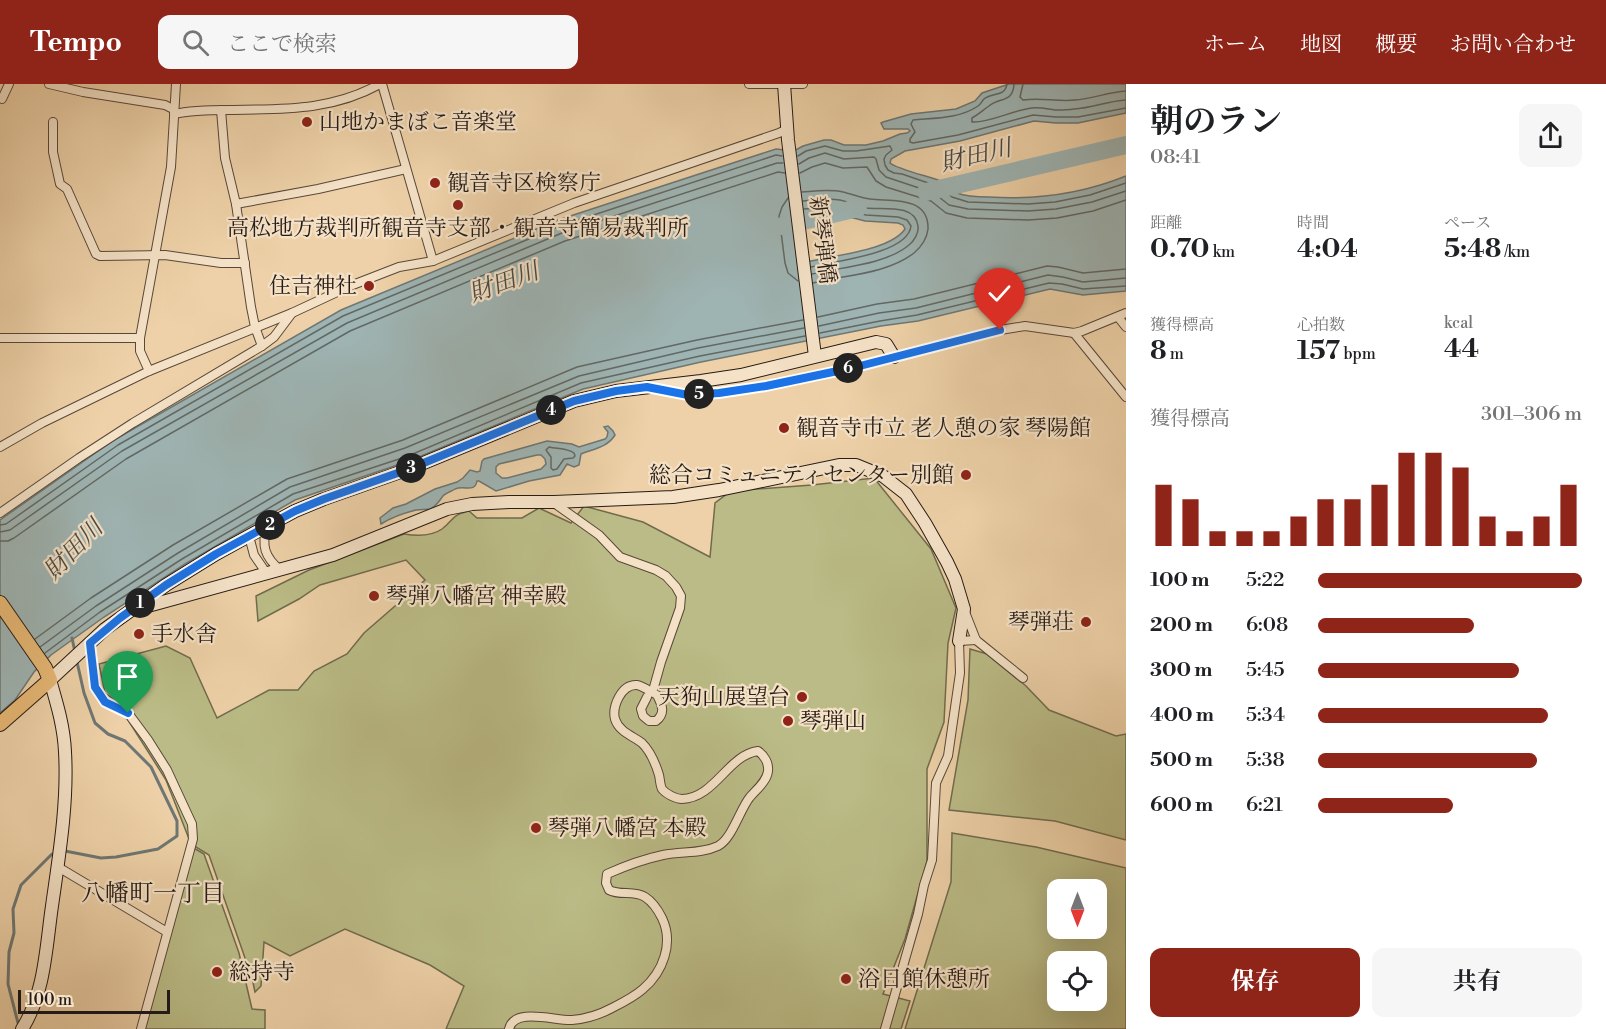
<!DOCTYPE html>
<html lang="ja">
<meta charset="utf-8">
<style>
body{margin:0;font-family:"Libre Bodoni","Noto Serif JP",serif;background:#f6f6f6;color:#202124;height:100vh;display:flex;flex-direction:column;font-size:22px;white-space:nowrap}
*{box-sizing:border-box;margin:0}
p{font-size:20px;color:#757577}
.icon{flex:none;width:33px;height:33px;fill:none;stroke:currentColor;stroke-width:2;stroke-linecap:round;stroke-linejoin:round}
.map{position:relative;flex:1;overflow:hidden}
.sheet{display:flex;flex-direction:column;background:#fff;width:480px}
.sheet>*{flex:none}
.needle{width:39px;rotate:180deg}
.fabs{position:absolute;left:1047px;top:795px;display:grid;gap:12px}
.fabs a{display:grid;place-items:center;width:60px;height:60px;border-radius:12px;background:#fff;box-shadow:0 6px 24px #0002;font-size:30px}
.scale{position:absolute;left:18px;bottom:15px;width:152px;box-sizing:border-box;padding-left:6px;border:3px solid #261b16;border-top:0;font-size:16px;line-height:21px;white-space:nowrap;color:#261b16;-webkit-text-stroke:4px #f4e1c6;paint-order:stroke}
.pin{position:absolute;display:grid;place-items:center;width:51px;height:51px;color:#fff;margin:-62px -26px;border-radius:50% 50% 50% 0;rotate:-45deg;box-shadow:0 0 6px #0007}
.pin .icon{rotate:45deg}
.km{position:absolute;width:30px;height:30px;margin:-15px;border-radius:50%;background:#222;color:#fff;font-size:16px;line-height:30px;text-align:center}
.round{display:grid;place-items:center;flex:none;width:63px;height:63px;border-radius:12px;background:#f6f6f6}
.overview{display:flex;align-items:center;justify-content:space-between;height:102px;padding:0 24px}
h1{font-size:33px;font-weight:700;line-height:45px}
.stats{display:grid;grid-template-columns:repeat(3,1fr);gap:9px;height:102px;padding:6px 24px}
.stats div{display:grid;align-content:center}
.stats b{font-size:26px;font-weight:700}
.stats small{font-size:16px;font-weight:400}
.stats p{font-size:16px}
.chart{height:168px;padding:12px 24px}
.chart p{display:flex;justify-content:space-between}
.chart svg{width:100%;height:108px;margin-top:6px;stroke:#8f2418;stroke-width:6}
.primary-button{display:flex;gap:12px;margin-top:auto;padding:12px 24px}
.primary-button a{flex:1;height:69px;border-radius:12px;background:#8f2418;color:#fff;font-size:24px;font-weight:700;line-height:69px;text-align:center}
.primary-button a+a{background:#f6f6f6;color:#202124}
ul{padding:0 24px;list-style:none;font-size:20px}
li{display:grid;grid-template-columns:96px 72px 1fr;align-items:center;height:45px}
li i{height:15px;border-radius:8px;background:#8f2418}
header{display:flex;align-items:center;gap:36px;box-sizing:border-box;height:84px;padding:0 30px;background:#8f2418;color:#fff}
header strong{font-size:28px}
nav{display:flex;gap:33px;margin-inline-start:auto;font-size:21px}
.search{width:420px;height:54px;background:#f6f6f6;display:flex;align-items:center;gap:15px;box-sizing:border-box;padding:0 21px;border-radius:12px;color:#757577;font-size:22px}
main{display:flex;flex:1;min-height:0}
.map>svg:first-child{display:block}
.green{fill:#babb86;stroke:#706b4e;stroke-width:1.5;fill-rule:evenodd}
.water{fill:#9eb4b3;stroke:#6e7774;stroke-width:1.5;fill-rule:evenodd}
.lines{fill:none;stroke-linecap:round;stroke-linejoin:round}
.shore{stroke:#626864;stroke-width:1.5}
.stream{stroke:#6e7774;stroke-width:3}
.river{stroke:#9eb4b3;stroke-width:18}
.street-casing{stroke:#58483a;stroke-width:10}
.secondary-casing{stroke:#261b16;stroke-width:14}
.primary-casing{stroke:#261b16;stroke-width:16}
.street{stroke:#f4e1c6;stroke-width:8}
.secondary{stroke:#f4e1c6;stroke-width:12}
.primary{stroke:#e7b874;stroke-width:14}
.route-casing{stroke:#fff;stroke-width:12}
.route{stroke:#1a73e8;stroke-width:8}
.poi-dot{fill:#8f2418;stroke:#f4e1c6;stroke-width:2}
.labels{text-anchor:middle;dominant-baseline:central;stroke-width:4.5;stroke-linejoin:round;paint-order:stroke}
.poi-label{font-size:22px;fill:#261b16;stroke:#f4e1c6;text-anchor:start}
.street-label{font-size:22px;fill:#261b16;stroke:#f4e1c6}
.water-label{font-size:24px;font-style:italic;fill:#4a4945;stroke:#f4e1c6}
.neighbourhood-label{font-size:24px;fill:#261b16;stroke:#f4e1c6}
</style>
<header>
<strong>Tempo</strong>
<div class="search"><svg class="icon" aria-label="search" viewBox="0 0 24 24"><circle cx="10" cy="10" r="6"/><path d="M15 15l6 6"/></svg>ここで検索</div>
<nav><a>ホーム</a><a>地図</a><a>概要</a><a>お問い合わせ</a></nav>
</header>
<main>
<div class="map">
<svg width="1126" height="945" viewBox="0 0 1126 945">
<rect width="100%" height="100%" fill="#eed1a8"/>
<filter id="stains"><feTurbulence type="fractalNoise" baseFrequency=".00333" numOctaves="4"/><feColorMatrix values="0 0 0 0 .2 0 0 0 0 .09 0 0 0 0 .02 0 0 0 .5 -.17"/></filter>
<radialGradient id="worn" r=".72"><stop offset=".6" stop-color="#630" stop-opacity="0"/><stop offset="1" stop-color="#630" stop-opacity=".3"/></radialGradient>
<g class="green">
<path d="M874,394L931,465L956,524L948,559L944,638L927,685V777L905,855L883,910L910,917L901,945H446L464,902L430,881L345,845L290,872L264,858L261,902L255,908L252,894L209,771L191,760L166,696L116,617L105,609L99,580L166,562L190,574L217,634L269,606H298L314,587L347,570L364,549L425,496L406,476L320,501L299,515L258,537L256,512L309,486L404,450C416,452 432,452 442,445C454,436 451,431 469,427L477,434H522L539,424L571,439L584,422L643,438L710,473L715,419L731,407L812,401Z"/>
<polygon points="970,565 987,570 1026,602 1049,626 1116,652 1126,650 1126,756 1055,737 949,726 968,616"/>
<path d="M952,749L1036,763L1126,784V945H905L951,798ZM1058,806H1096V844H1058ZM1058,878H1096V916H1058Z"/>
<polygon points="192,763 204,770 239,869 252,925 265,926 265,945 144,945"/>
</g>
<g class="water">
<path d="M1009,0H1126V29L1078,39H1056L1034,37L960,57L905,67L891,75L890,79C897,85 927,92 938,96C945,99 950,106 957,109C967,113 979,113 989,113C1036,116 1082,110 1126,92V207L1083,211L1050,205L918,237L881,242L701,278L583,305L409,377L295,416L185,480L104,533L51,571L34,588L15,616L0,629V436L114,356L341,226L558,136L776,65L794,67L803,62L824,56H831L844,61H866L883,57L900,50L907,49L910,47L908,45H884L881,39L883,38L911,30L956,25L975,17L982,9ZM821,129L838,130L865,137L898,139L903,141L905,145C890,167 833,171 807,178L802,131Z"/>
<path d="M608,342L613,347L615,351C608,363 593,365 581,370L579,381L574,383L567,380L560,391L529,397L496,407L479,397H477C475,409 464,401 455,405C452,407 446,409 443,412C439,417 437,422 430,425C426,426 421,425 416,426C404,429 392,433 381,440L380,434L393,424L406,420L435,405L457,398L463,394L470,386L477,388L480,387L482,377L484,375L547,357L572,360L579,363L605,355L607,353L608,348L604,343ZM537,371H541L545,375L546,380L541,385L507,394H502L496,389V383L499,380Z"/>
</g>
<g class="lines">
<g class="shore">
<path d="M1007,0C1005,13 993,8 984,15C982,17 981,20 978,22C959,35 934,34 913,36L911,40L915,48L910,55V58L913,59L958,51L1033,31L1056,33H1078L1126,24"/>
<path d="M1014,0C1013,19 1000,13 989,22C983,26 979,30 972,34V38C990,39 1013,26 1032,24C1040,23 1047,25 1055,26C1062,26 1068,26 1074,25C1092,24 1108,17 1126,16"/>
<path d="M1023,0L1020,13L1023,16C1041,13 1057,18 1075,16C1092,15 1108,8 1126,7"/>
<polyline points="798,72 806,67 825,62 843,67 856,67 890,62 892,66 886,71 884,75 885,81 888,86 894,89 902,90 937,102 952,113 968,118 1028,120 1055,118 1090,111 1126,99"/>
<polyline points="799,80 809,74 825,69 844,75 874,73 876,75 879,86 886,93 934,109 949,121 968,125 1028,127 1056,125 1092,118 1126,107"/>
<polyline points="800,89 812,83 825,79 843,84 867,83 876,97 886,103 931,117 946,129 967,134 1028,136 1057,134 1093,127 1126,116"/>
<path d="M802,108C816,107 830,105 843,108C852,110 861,114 870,115C890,118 929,111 928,145C927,154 921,163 914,169C887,190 845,191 813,199"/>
<polyline points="788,114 782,123 779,132 785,179 788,189 798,197"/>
<path d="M803,117C815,116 828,114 840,116C849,118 857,122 866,124C882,126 915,119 918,142C919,149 914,157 909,161C885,181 841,183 812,190"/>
<path d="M804,125L832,123L866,131L898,133L907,136L911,142C908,170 834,177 811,183"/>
<polyline points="818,233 877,220 914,215 1047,182 1058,183 1083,189 1126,185"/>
<polyline points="819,242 879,229 916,224 1048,191 1063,193 1083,198 1126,194"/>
<polyline points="820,249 880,237 917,231 1049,199 1062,200 1083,205 1126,202"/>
<path d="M549,363C557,365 567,364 574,369L575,372L573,374L564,375L557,385L553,386L551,384V373L546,366Z"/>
<polyline points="0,441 6,440 118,361 343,232 560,142 776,71 782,72"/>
<polyline points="0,448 10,446 122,367 347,239 562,149 777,79 783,79"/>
<polyline points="0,457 8,457 14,454 126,375 350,247 565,157 778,88 785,89"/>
<polyline points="35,555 91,514 173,461 287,395 403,356 577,283 697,256 803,236"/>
<polyline points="40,563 96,522 178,469 290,403 405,364 579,292 698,264 804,244"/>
<polyline points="45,569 100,528 182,475 293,410 408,372 581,299 700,272 805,252"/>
</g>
<g class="stream">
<polyline points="72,554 75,568"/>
<polyline points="65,767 101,774 116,773 158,765 177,752 177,737 151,683 125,657 108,650 95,639 84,609 77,578"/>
<polyline points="18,939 8,900 9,868 14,849 13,825 21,801 52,770"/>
</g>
<g class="river">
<polyline points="926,108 1126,61"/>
<polyline points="782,142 858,124"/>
</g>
<defs>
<g id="street">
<polyline points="49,0 83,8 165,21 173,25"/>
<polyline points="382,0 433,177"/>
<polyline points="749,0 803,0"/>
<polyline points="2,15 9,0"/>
<path d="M174,30C192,26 211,26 230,26C284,25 331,27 380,0"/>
<polyline points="53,38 53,68 60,100 67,105 96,170 100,172 165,171 221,179 245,179"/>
<polyline points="236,120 318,105 406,85"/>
<polyline points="1118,233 1126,243"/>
<polyline points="1074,249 1126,313"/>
<polyline points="0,254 140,254"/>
<polyline points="262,262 274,253 292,229"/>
<polyline points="149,287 140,267 140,254 171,83 176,0"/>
<polyline points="656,305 688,311 719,309 766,302 852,284 1000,246 1025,242 1074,249 1082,247 1126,229"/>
<polyline points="0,363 42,339 149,287 292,229 350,202 399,183 433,177 574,119 779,49 787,45"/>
<polyline points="554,419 599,451 620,473 656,486 666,492 676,503 681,512 680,524 661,578 654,603"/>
<polyline points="0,429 79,374 133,339 262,262 255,243 251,223 236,120 225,74 221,26"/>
<path d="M267,442C261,462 265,473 280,486"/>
<polyline points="249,452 254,471 267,490"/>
<polyline points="965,528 976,556 1023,594"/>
<polyline points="90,559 95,603 105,618 128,629 148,656 167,686 192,740 193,755 141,945"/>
<polyline points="58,783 167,848"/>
<path d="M509,945C514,923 555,937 572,936C586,935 599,931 612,924C622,919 634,913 643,905C663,888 674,859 662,834C658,826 653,818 645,813C634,806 620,812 609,806L606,799L607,790C625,782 644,775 663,771C681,767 701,770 718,762C732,755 740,725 750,713C757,705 767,697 768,687C769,679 764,671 758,667C728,671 715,714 682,715C676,715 666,710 662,705C660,701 660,695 659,691C656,681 650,667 642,659C633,652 619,648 615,635C612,623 621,600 637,601C643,602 651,608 657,611C662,621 666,629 656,637H649L643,632L641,625L647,613"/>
<polyline points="885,945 918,830 924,801 932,776 936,699 948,672 960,589 959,557 976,556"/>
</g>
<g id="secondary">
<polyline points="784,0 788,56 815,272"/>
<polyline points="137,525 333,471 447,425 472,420 509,418 554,418 673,413 719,406 839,381 856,381 883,392 906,410 925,439 947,478 955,495 964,525 959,557"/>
<path d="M22,945C45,909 46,863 52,822C59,772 68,719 65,668C64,643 57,620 50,596L105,545L166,501L216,470L267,442L295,427L324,415L409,385L574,317L616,307L701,297L741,291L876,258L886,260L894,273"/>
</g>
<polyline id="primary" points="0,519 45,584 50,596 0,640"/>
</defs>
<use href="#street" class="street-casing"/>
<use href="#secondary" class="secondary-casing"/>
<use href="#primary" class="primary-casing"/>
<use href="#street" class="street"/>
<use href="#secondary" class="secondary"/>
<use href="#primary" class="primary"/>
</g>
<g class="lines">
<defs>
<polyline id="route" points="128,629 105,618 95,603 90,559 120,534 166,501 216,470 295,427 324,415 409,385 574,317 616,307 647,303 688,311 719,309 766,302 852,284 1000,246"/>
</defs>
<use href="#route" class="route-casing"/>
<use href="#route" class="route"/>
</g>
<g class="poi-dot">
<circle cx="307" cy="38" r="6"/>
<circle cx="435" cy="99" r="6"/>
<circle cx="458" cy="121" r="6"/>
<circle cx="369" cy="202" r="6"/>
<circle cx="784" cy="344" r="6"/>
<circle cx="966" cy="391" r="6"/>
<circle cx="374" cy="512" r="6"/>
<circle cx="1086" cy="538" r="6"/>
<circle cx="139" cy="550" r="6"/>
<circle cx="802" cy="613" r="6"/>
<circle cx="788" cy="637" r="6"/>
<circle cx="536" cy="744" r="6"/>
<circle cx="217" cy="888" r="6"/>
<circle cx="846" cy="895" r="6"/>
</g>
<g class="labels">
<g class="poi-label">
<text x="319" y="38">山地かまぼこ音楽堂</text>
<text x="447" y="99">観音寺区検察庁</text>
<text x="458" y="144" text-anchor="middle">高松地方裁判所観音寺支部・観音寺簡易裁判所</text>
<text x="357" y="202" text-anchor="end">住吉神社</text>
<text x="796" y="344">観音寺市立 老人憩の家 琴陽館</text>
<text x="954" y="391" text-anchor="end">総合コミュニティセンター別館</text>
<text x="386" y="512">琴弾八幡宮 神幸殿</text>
<text x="1074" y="538" text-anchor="end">琴弾荘</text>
<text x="151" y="550">手水舎</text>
<text x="790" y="613" text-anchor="end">天狗山展望台</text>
<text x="800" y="637">琴弾山</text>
<text x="548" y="744">琴弾八幡宮 本殿</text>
<text x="229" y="888">総持寺</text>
<text x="858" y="895">浴日館休憩所</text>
</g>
<g class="street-label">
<text transform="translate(822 156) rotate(83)">新琴弾橋</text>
</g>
<g class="water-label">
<text transform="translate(976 72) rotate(-13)">財田川</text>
<text transform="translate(504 199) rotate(-20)">財田川</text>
<text transform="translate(74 466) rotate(-46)">財田川</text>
</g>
<g class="neighbourhood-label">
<text x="153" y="810">八幡町一丁目</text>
</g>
</g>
<rect width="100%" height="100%" filter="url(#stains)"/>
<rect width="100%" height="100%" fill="url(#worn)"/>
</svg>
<div class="fabs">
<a><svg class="needle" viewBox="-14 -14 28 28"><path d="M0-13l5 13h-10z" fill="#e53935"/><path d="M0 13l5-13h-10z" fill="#757577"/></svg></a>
<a><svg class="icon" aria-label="locate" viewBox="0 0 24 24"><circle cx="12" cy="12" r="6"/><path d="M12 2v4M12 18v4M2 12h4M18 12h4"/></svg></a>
</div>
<div class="scale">100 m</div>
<div class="pin" style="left:128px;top:629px;background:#1e9e55"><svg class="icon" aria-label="arrive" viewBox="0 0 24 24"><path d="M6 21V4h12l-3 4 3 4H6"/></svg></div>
<div class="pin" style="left:1000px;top:246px;background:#d93025"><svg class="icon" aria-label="check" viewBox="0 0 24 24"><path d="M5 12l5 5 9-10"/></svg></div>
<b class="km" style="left:140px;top:519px">1</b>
<b class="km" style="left:270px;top:441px">2</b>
<b class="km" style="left:411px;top:384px">3</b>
<b class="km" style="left:551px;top:326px">4</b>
<b class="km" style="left:699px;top:310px">5</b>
<b class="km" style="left:848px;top:284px">6</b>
</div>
<section class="sheet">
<div class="overview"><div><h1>朝のラン</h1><p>08:41</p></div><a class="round"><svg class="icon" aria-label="share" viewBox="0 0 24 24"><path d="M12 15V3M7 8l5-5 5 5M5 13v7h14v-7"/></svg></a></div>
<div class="stats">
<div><p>距離</p><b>0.70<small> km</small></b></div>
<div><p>時間</p><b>4:04</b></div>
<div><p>ペース</p><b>5:48<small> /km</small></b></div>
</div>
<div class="stats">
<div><p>獲得標高</p><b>8<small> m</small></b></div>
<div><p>心拍数</p><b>157<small> bpm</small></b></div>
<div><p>kcal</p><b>44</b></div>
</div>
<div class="chart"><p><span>獲得標高</span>301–306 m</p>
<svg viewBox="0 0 160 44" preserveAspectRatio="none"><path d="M5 44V19M15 44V25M25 44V38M35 44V38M45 44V38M55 44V32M65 44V25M75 44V25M85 44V19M95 44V6M105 44V6M115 44V12M125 44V32M135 44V38M145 44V32M155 44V19"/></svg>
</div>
<ul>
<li><b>100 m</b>5:22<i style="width:100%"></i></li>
<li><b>200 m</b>6:08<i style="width:59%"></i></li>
<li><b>300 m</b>5:45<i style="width:76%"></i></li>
<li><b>400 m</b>5:34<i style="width:87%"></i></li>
<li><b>500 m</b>5:38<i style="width:83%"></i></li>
<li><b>600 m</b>6:21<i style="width:51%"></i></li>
</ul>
<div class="primary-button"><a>保存</a><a>共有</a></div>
</section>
</main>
